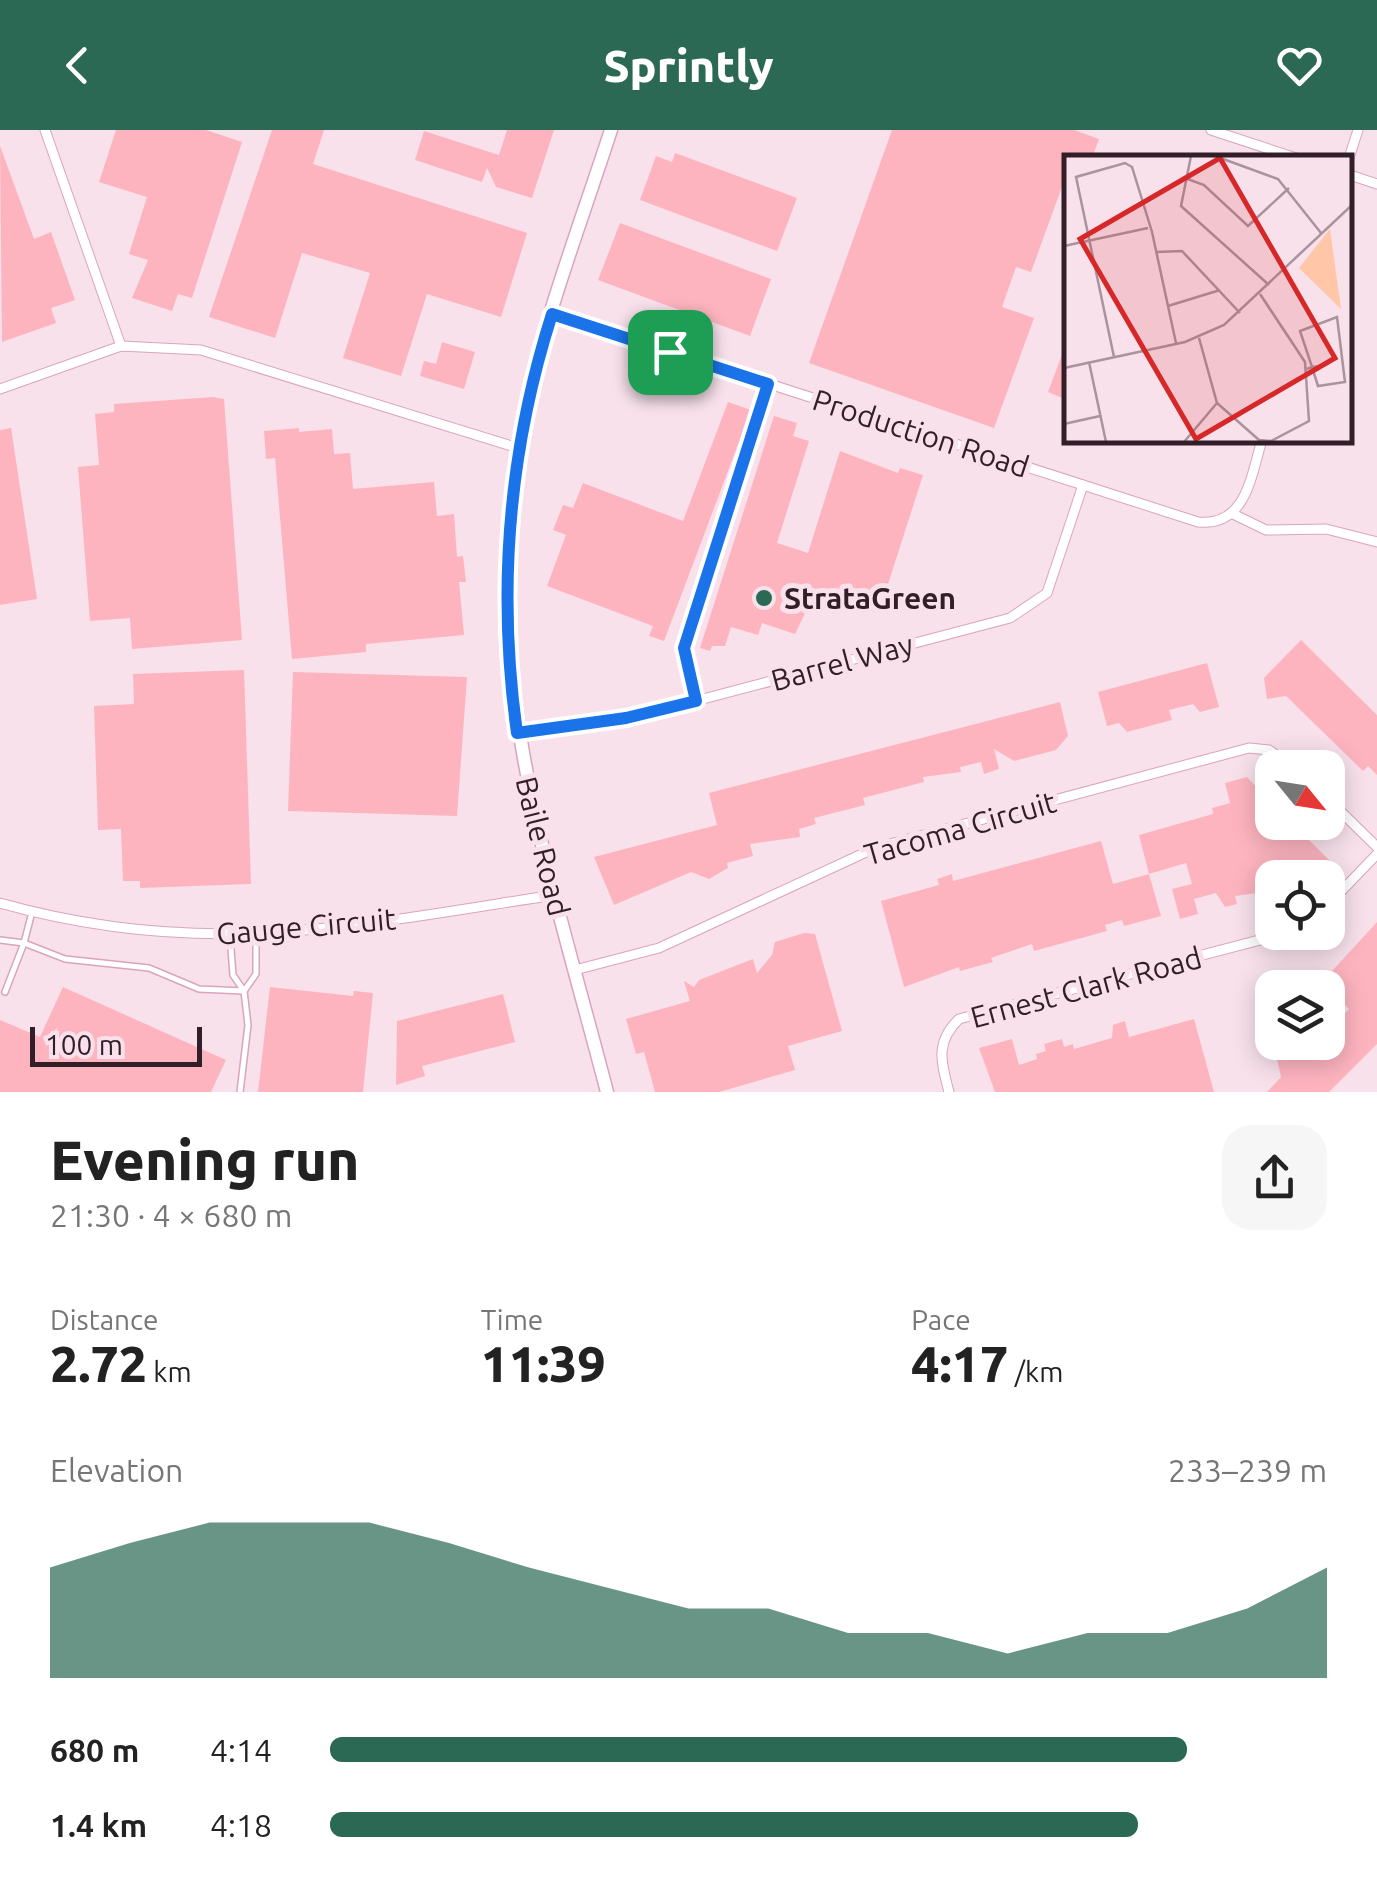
<!DOCTYPE html>
<meta charset="utf-8">
<style>
body{margin:0;font-family:Ubuntu,sans-serif;background:#f6f6f6;color:#222;height:100vh;display:flex;flex-direction:column;font-size:38px;white-space:nowrap}
*{box-sizing:border-box;margin:0}
p{font-size:32px;color:#767676}
.icon{flex:none;width:55px;height:55px;fill:none;stroke:currentColor;stroke-width:2;stroke-linecap:round;stroke-linejoin:round}
.map{position:relative;height:962px;overflow:hidden}
.side{display:flex;flex-direction:column;background:#fff;flex:1}
.side>*{flex:none}
.needle{width:65px;rotate:120deg}
.tools{position:absolute;left:1255px;top:620px;display:grid;gap:20px}
.tools a{display:grid;place-items:center;width:90px;height:90px;border-radius:20px;background:#fff;box-shadow:0 5px 25px #0003;font-size:50px}
.scale{position:absolute;left:30px;bottom:25px;width:172px;box-sizing:border-box;padding-left:10px;border:5px solid #321e28;border-top:0;font-size:28px;line-height:35px;white-space:nowrap;color:#321e28;-webkit-text-stroke:8px #f8e1eb;paint-order:stroke}
.pin{position:absolute;display:grid;place-items:center;width:85px;height:85px;color:#fff;margin:-42px;border-radius:20px;box-shadow:0 5px 15px #0006}
.round{display:grid;place-items:center;flex:none;width:105px;height:105px;border-radius:30px;background:#f6f6f6}
.overview{display:flex;align-items:center;justify-content:space-between;height:170px;padding:0 50px}
h1{font-size:55px;font-weight:800;line-height:75px}
.stats{display:grid;grid-template-columns:repeat(3,1fr);gap:15px;height:170px;padding:10px 50px}
.stats div{display:grid;align-content:center}
.stats b{font-size:50px;font-weight:800}
.stats small{font-size:28px;font-weight:400}
.stats p{font-size:28px}
.chart{height:280px;padding:20px 50px}
.chart p{display:flex;justify-content:space-between}
.chart svg{width:100%;height:180px;margin-top:10px;fill:#2b6955;opacity:.7}
ul{padding:0 50px;list-style:none;font-size:32px}
li{display:grid;grid-template-columns:160px 120px 1fr;align-items:center;height:75px}
li i{height:25px;border-radius:12px;background:#2b6955}
header{display:flex;justify-content:space-between;align-items:center;height:130px;padding:0 50px;background:#2b6955;color:#fff;font-size:45px;font-weight:800}
.map>svg:first-child{display:block}
.building{fill:#fdb4bf}
.lines{fill:none;stroke-linecap:round;stroke-linejoin:round}
.lane-casing{stroke:#daa4be;stroke-width:8}
.street-casing{stroke:#daa4be;stroke-width:11}
.secondary-casing{stroke:#daa4be;stroke-width:15}
.lane{stroke:#fff;stroke-width:5}
.street{stroke:#fff;stroke-width:9}
.secondary{stroke:#fff;stroke-width:12}
.route-casing{stroke:#fff;stroke-width:20}
.route{stroke:#1a73e8;stroke-width:12}
.poi-dot{fill:#2b6955;stroke:#f8e1eb;stroke-width:4}
.labels{text-anchor:middle;dominant-baseline:central;stroke-width:10;stroke-linejoin:round;paint-order:stroke}
.street-label{font-size:30px;fill:#321e28;stroke:#f8e1eb}
.poi-label{font-size:30px;font-weight:bold;fill:#321e28;stroke:#f8e1eb;text-anchor:start}
.inset-road{fill:none;stroke:#a9939d;stroke-width:2.5}
.view{fill:#d62828;fill-opacity:0.15;stroke:#d62828;stroke-width:5}
.inset-edge{fill:none;stroke:#321e28;stroke-width:5}
</style>
<header><svg class="icon" aria-label="back" viewBox="0 0 24 24"><path d="M15 5l-7 7 7 7"/></svg>Sprintly<svg class="icon" aria-label="heart" viewBox="0 0 24 24"><path d="M12 20l-8-8c-3-5 5-10 8-4 3-6 11-1 8 4z"/></svg></header>
<div class="map">
<svg width="1377" height="962" viewBox="0 0 1377 962">
<rect width="100%" height="100%" fill="#f8e1eb"/>
<g class="building">
<polygon points="116,0 206,0 242,12 192,168 178,164 172,181 132,168 148,130 129,124 147,67 99,52"/>
<polygon points="272,0 324,0 313,34 527,103 501,187 427,164 401,246 343,228 370,143 302,123 275,208 209,187"/>
<polygon points="507,0 554,0 532,68 496,57 487,38 482,52 415,30 424,1 499,25"/>
<polygon points="892,0 1074,0 1099,9 1092,28 1067,28 1067,43 1031,142 1016,137 1002,177 1034,188 994,298 809,233"/>
<polygon points="0,16 34,109 51,102 75,170 51,178 56,193 2,212"/>
<polygon points="675,23 797,68 777,121 640,70 656,26 672,32"/>
<polygon points="620,93 771,149 750,206 598,150"/>
<polygon points="442,212 475,222 464,259 420,246 424,231 436,234"/>
<polygon points="1066,214 1067,214 1067,270 1048,262"/>
<polygon points="213,267 224,269 242,510 132,519 130,488 90,491 78,337 99,335 95,284 114,282 114,274"/>
<polygon points="728,272 751,280 664,511 649,506 653,496 547,456 566,405 553,400 563,375 573,378 583,353 683,391"/>
<polygon points="774,286 797,293 793,306 809,311 777,413 808,423 840,321 898,343 900,338 923,345 881,476 876,474 873,482 840,472 836,484 809,475 795,504 762,493 758,505 731,497 725,516 712,516 710,521 700,518"/>
<polygon points="11,298 37,469 0,475 0,300"/>
<polygon points="299,298 299,302 332,299 334,324 350,323 353,359 434,352 437,386 454,384 457,427 463,426 466,452 459,452 464,505 366,514 366,522 292,529 275,328 266,329 264,301"/>
<polygon points="1301,510 1377,585 1377,645 1368,636 1363,641 1286,566 1267,569 1264,548"/>
<polygon points="1207,533 1219,577 1200,582 1193,574 1169,580 1172,590 1127,602 1119,593 1107,596 1098,562"/>
<polygon points="244,540 251,754 140,758 140,751 123,751 121,699 98,700 94,576 134,574 133,544"/>
<polygon points="293,542 467,547 457,686 288,681"/>
<polygon points="1060,572 1068,606 1056,620 1014,631 994,619 999,639 984,644 981,632 960,637 961,642 923,647 924,652 863,668 865,675 814,688 816,694 799,699 800,707 750,714 753,726 727,733 728,738 709,749 691,742 614,775 594,727 717,695 709,663"/>
<polygon points="1247,647 1272,674 1272,692 1291,692 1335,736 1323,748 1272,748 1272,761 1235,766 1237,774 1225,777 1216,763 1194,769 1198,784 1180,789 1172,759 1192,754 1186,733 1149,744 1139,705 1213,684 1212,678 1230,673 1225,653"/>
<polygon points="1101,711 1113,754 1149,744 1161,786 1124,796 1122,790 1105,795 1107,801 1034,821 1032,814 991,828 993,832 960,841 959,837 904,857 881,771 939,755 937,749 952,744 953,751"/>
<polygon points="1377,792 1377,914 1329,962 1267,962 1281,947 1273,912 1328,912 1328,879 1335,893 1349,879 1322,852"/>
<polygon points="804,803 815,804 842,901 788,916 795,940 719,962 655,962 644,922 636,924 626,889 690,871 684,851 694,857 699,850 753,829 757,843 772,825 775,812"/>
<polygon points="63,857 226,930 211,962 0,962 0,890 40,907"/>
<polygon points="270,857 353,866 354,861 373,863 363,962 258,962"/>
<polygon points="503,864 515,912 422,936 425,946 396,955 397,891"/>
<polygon points="1194,889 1214,962 995,962 979,918 1012,909 1019,935 1037,929 1036,924 1046,921 1044,914 1062,909 1064,917 1073,914 1074,919 1112,908 1113,895 1125,891 1129,907"/>
</g>
<g class="lines">
<defs>
<g id="lane">
<polyline points="696,570 684,518 769,253"/>
<polyline points="230,806 233,845 244,861 256,844 256,806"/>
<polyline points="0,810 24,813 32,782"/>
<polyline points="5,862 24,813 65,829 149,838 199,859 244,861 248,895 240,962"/>
</g>
<g id="street">
<polyline points="45,0 121,216"/>
<polyline points="1211,0 1296,28"/>
<polyline points="1349,28 1358,0"/>
<polyline points="1350,45 1377,54"/>
<path d="M552,184L1198,392C1246,397 1251,346 1262,310"/>
<polyline points="0,259 121,216 201,220 518,318"/>
<polyline points="1233,384 1266,400 1326,399 1377,412"/>
<polyline points="517,603 650,583 1010,488 1047,463 1083,355"/>
<polyline points="1328,669 1377,717"/>
<path d="M0,773C203,830 353,796 554,765"/>
<polyline points="1328,775 1377,724"/>
<polyline points="575,840 659,818 875,718 1249,618 1269,620 1295,638"/>
<path d="M949,962C941,932 935,912 959,889L1290,802"/>
</g>
<path id="secondary" d="M607,962C550,742 481,551 517,321C535,211 577,105 611,0"/>
</defs>
<use href="#lane" class="lane-casing"/>
<use href="#street" class="street-casing"/>
<use href="#secondary" class="secondary-casing"/>
<use href="#lane" class="lane"/>
<use href="#street" class="street"/>
<use href="#secondary" class="secondary"/>
</g>
<g class="lines">
<defs>
<path id="route" d="M552,184L768,254L684,518L696,571L626,588L517,603C497,460 508,322 552,184Z"/>
</defs>
<use href="#route" class="route-casing"/>
<use href="#route" class="route"/>
</g>
<circle class="poi-dot" cx="764" cy="468" r="10"/>
<g class="labels">
<g class="street-label">
<text transform="translate(921 303) rotate(18)">Production Road</text>
<text transform="translate(842 532) rotate(-15)">Barrel Way</text>
<text transform="translate(960 698) rotate(-16)">Tacoma Circuit</text>
<text transform="translate(543 716) rotate(76)">Baile Road</text>
<text transform="translate(306 796) rotate(-5)">Gauge Circuit</text>
<text transform="translate(1086 857) rotate(-15)">Ernest Clark Road</text>
</g>
<g class="poi-label">
<text x="784" y="468">StrataGreen</text>
</g>
</g>
<g transform="translate(1064 25)">
<rect width="288" height="288" fill="#f8e1eb"/>
<path d="M266,74L277,154L235,113Z" fill="#ffc6a8"/>
<path class="inset-road" d="M127,1L117,51L205,130M151,1L214,24L257,78M121,23L140,30L184,71L225,33M0,91L84,73M92,97L118,96L176,158M104,151L156,135M135,183L153,248L195,285L207,286L245,266L241,207L196,139M50,202L12,22L61,8L68,12L88,77L112,188M25,207L42,287M0,213L121,187L160,170L288,50M243,214L248,212L254,231L281,227L273,162L236,176L248,212L256,211M0,269L36,261M120,287L153,248"/>
<path class="view" d="M156,3L271,203L132,284L16,84Z"/>
<rect width="288" height="288" class="inset-edge"/>
</g>
</svg>
<div class="tools">
<a><svg class="needle" viewBox="-14 -14 28 28"><path d="M0-13l5 13h-10z" fill="#e53935"/><path d="M0 13l5-13h-10z" fill="#767676"/></svg></a>
<a><svg class="icon" aria-label="locate" viewBox="0 0 24 24"><circle cx="12" cy="12" r="6"/><path d="M12 2v4M12 18v4M2 12h4M18 12h4"/></svg></a>
<a><svg class="icon" aria-label="layers" viewBox="0 0 24 24"><path d="M12 4l9 5-9 5-9-5zM3 14l9 5 9-5"/></svg></a>
</div>
<div class="scale">100 m</div>
<div class="pin" style="left:670px;top:222px;background:#1e9e55"><svg class="icon" aria-label="arrive" viewBox="0 0 24 24"><path d="M6 21V4h12l-3 4 3 4H6"/></svg></div>
</div>
<section class="side">
<div class="overview"><div><h1>Evening run</h1><p>21:30 · 4 × 680 m</p></div><a class="round"><svg class="icon" aria-label="share" viewBox="0 0 24 24"><path d="M12 15V3M7 8l5-5 5 5M5 13v7h14v-7"/></svg></a></div>
<div class="stats">
<div><p>Distance</p><b>2.72<small> km</small></b></div>
<div><p>Time</p><b>11:39</b></div>
<div><p>Pace</p><b>4:17<small> /km</small></b></div>
</div>
<div class="chart"><p><span>Elevation</span>233–239 m</p>
<svg viewBox="0 0 160 44" preserveAspectRatio="none"><path d="M0 44V17L10 11L20 6L30 6L40 6L50 11L60 17L70 22L80 27L90 27L100 33L110 33L120 38L130 33L140 33L150 27L160 17V44z"/></svg>
</div>
<ul>
<li><b>680 m</b>4:14<i style="width:86%"></i></li>
<li><b>1.4 km</b>4:18<i style="width:81%"></i></li>
</ul>
</section>
